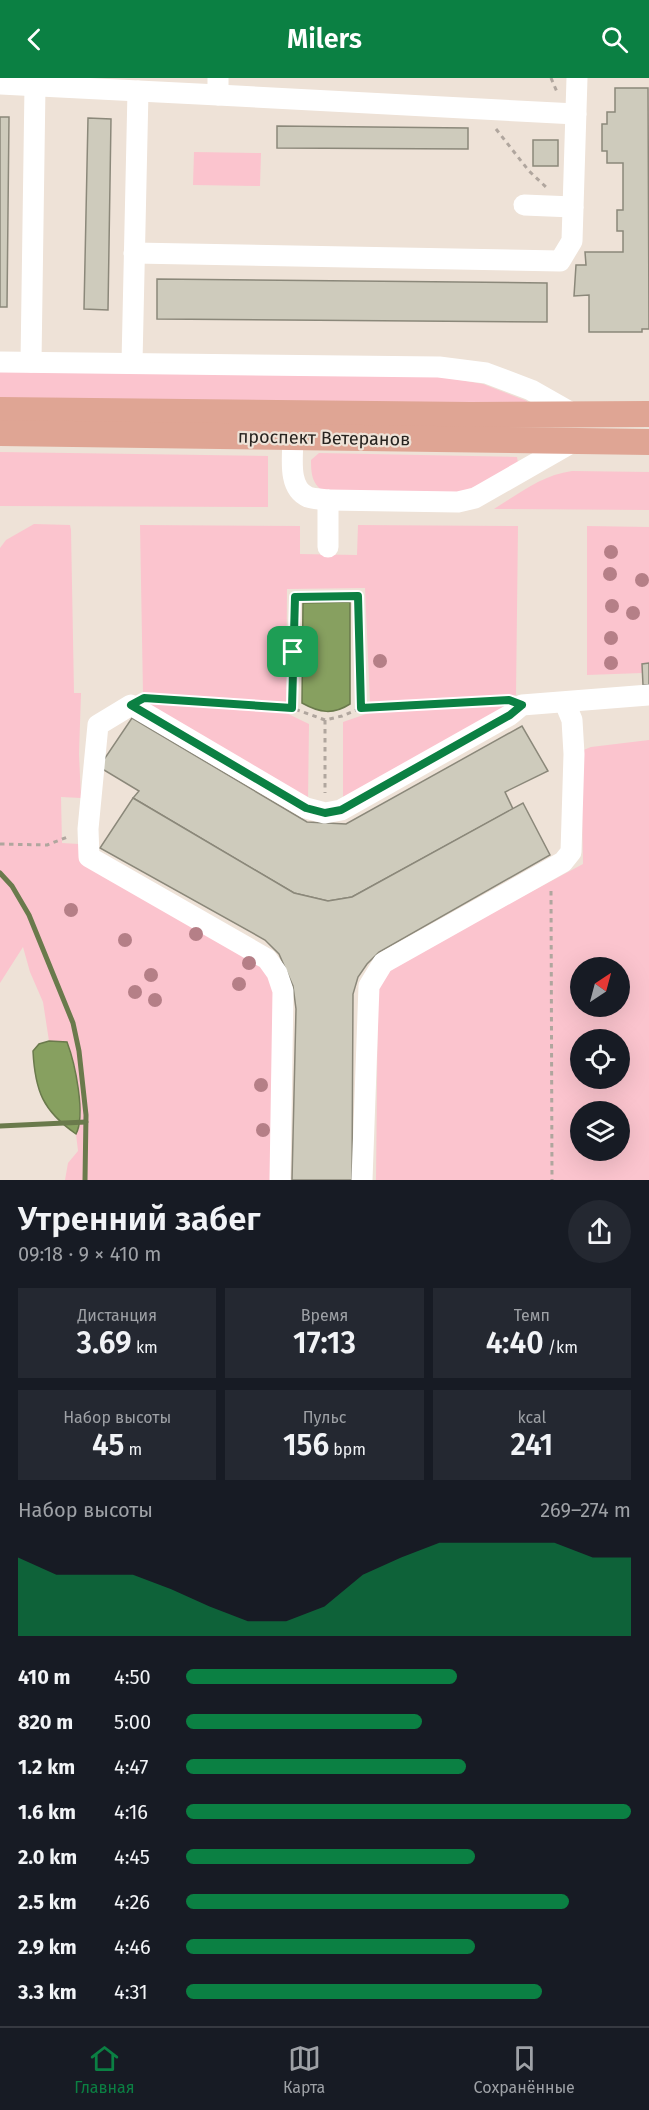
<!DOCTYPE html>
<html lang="ru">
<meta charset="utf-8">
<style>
body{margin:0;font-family:"Fira Sans",sans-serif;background:#242831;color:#f1f3f6;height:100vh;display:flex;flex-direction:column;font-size:22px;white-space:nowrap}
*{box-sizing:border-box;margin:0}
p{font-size:20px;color:#9ea1a6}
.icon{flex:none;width:33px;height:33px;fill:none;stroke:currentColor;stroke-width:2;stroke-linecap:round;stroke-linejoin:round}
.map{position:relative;height:1102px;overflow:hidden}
.sheet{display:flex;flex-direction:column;background:#171b24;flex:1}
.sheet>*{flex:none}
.needle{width:39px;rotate:36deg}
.buttons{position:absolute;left:570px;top:879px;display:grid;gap:12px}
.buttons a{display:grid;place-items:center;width:60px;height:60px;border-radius:50%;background:#171b24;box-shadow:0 6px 24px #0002;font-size:30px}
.pin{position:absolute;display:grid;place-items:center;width:51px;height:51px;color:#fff;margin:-26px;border-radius:12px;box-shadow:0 3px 9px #0006}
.round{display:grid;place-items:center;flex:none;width:63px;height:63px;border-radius:32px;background:#242831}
.overview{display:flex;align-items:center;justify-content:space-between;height:102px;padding:0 18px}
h1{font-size:33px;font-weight:600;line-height:45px}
.metrics{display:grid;grid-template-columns:repeat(3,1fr);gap:9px;height:102px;padding:6px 18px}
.metrics div{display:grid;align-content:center;border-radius:0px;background:#242831;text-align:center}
.metrics b{font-size:30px;font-weight:600}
.metrics small{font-size:16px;font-weight:400}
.metrics p{font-size:16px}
.chart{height:168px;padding:12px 18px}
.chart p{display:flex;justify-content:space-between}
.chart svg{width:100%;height:108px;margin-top:6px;fill:#0b8043;opacity:.7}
ul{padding:0 18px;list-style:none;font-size:20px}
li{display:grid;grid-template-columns:96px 72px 1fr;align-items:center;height:45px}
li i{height:15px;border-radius:8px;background:#0b8043}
header{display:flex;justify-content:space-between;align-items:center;height:78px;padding:0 18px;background:#0b8043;color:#fff;font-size:27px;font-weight:600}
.dock{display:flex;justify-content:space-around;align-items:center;height:84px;border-top:2px solid #363941;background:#171b24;font-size:16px;color:#9ea1a6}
.dock a{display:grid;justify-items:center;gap:3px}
.dock .current{color:#0b8043}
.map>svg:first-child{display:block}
.green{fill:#fbc4ce;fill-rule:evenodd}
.water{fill:#87a060;stroke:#6a7a4c;stroke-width:1.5}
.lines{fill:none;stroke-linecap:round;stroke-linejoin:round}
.stream{stroke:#6a7a4c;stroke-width:5}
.building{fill:#cecbbc;stroke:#8b887a;stroke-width:1.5}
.path{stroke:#b0a69e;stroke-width:3;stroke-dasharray:4.5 4.5;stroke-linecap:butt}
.minor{stroke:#fff;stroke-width:21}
.major{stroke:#dfa594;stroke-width:26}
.tree{fill:#b57f87}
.route-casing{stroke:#fff;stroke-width:12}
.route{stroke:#0b8043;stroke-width:8}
.labels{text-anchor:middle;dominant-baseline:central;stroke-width:4.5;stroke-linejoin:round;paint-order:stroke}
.street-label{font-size:18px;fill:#27231f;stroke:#eee2d7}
</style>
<header><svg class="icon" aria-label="back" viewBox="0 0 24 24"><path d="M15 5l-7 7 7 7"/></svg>Milers<svg class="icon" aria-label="search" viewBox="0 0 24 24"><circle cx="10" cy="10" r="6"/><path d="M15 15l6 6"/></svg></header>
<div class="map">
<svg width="649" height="1102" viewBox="0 0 649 1102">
<rect width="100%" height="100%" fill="#eee2d7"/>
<g class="green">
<polygon points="194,74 261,75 260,108 193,107"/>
<polygon points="0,293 437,298 483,306 527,323 528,326 0,322"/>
<polygon points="0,374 268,378 268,429 0,428"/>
<path d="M319,375L517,379L518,385L511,393L457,416L325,414C312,407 311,396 311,382Z"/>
<path d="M572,393L649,394V432L494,431C520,415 542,397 572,393Z"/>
<polygon points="34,446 70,447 71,452 74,615 81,615 79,676 81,720 61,719 62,765 79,766 264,886 277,915 274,1102 65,1102 68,1085 78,1073 76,1056 79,1051 81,1036 71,975 67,965 49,963 43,924 30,894 23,869 0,905 0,470 6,462"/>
<polygon points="140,447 300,448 300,476 357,477 358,447 518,448 516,617 370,625 365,510 287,511 286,624 143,616"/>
<polygon points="587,448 649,449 649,585 642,586 642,595 587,597"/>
<polygon points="146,625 282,633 309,646 308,723"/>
<polygon points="508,627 343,724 343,644 372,634"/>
<path d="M649,662V1102H376L378,911L393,888L583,786L581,673L591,669ZM580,890H620V928H580ZM580,962H620V1000H580ZM580,1034H620V1072H580Z"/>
</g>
<g class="water">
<path d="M350,524V626C333,637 320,635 302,625L303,525Z"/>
<path d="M49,963L67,964C75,985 86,1037 76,1056C43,1033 35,1013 33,973L39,966Z"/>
</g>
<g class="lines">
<g class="stream">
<polyline points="0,795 12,808 29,837 73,945 79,973 86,1037 85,1102"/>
<polyline points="0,1048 86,1044"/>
</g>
</g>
<g class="building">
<polygon points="615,10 648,10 649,251 642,251 642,254 589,254 589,217 574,218 576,187 586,187 585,174 623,174 623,153 617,153 617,132 623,132 623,85 607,85 607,73 602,73 602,46 607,46 607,34 615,34"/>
<polygon points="0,39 9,39 7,229 0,229"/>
<polygon points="88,40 111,41 108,232 84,231"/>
<polygon points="277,48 468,50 468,71 277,70"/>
<rect x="533" y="62" width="25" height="26"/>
<polygon points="157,201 547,205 547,244 157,241"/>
<polygon points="649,585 649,607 643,607 642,586"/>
<polygon points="132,640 307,744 346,746 522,648 548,693 505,714 513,731 352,819 328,823 294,815 133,720 139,713 99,689"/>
<polygon points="133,720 294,815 328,823 352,819 523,725 550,777 379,874 367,886 358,899 353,916 352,1102 292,1102 296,931 293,908 279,876 265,862 100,770"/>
</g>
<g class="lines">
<g class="path">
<polyline points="551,0 557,14"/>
<polyline points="496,51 529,93 546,109"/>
<polyline points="161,621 292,630 325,642 342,638 361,630 495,623"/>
<polyline points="292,630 295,519 358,518 361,630"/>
<polyline points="325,642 325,715"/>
<polyline points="0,766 47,767 70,758"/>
<polyline points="551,813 552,1102"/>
</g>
<g class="minor">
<polyline points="0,6 218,17 218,0"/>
<polyline points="218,17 576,36"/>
<polyline points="524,127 573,129"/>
<polyline points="134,175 560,183 572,163 577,0"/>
<polyline points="0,284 439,289 486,295 531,312 575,337"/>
<polyline points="31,284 35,8"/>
<polyline points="132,285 138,13"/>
<path d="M293,360C293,378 287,410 308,419C314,421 322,421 328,422L458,424L475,420L573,364"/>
<polyline points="328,469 328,422"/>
<polyline points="280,1102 283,913 277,895 267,881 89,779 88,751 98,647 131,627 306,730 325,735 341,732 510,637 522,627 649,617"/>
<polyline points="362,1102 369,908 383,885 563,784 571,774 574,676 572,642 565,625"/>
</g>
<g class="major">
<polyline points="0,332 471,337 649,336"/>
<polyline points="0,355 649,364"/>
</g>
</g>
<g class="tree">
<circle cx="611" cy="474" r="7"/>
<circle cx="610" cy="496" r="7"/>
<circle cx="642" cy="502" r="7"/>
<circle cx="612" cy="528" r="7"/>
<circle cx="633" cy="535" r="7"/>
<circle cx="611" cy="560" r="7"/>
<circle cx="380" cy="583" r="7"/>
<circle cx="611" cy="585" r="7"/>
<circle cx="71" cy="832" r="7"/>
<circle cx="196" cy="856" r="7"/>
<circle cx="125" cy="862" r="7"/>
<circle cx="249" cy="885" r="7"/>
<circle cx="151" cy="897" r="7"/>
<circle cx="239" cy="906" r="7"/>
<circle cx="135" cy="914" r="7"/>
<circle cx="155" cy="922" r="7"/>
<circle cx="261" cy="1007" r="7"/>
<circle cx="263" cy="1052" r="7"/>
</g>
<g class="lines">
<defs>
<polygon id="route" points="358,518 361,630 509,622 522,627 510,637 341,732 325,735 306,730 131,627 144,620 292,630 295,519"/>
</defs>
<use href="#route" class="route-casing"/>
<use href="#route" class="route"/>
</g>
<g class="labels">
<g class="street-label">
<text transform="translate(324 360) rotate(1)">проспект Ветеранов</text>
</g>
</g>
</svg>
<div class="buttons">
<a><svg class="needle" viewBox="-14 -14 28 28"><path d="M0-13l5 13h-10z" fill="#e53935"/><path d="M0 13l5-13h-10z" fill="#9ea1a6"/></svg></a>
<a><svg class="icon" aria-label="locate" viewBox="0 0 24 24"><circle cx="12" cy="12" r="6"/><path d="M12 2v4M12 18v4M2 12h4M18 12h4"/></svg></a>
<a><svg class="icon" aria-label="layers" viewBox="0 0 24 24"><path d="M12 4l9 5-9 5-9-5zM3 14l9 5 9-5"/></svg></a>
</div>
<div class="pin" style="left:293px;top:574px;background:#1e9e55"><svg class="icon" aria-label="arrive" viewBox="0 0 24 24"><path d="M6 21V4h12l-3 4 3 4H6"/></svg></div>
</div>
<section class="sheet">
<div class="overview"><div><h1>Утренний забег</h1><p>09:18 · 9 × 410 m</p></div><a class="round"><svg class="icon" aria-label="share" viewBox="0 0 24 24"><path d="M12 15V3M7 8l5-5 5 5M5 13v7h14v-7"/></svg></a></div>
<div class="metrics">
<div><p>Дистанция</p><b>3.69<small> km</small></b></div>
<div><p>Время</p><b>17:13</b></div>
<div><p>Темп</p><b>4:40<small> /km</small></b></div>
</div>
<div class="metrics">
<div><p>Набор высоты</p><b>45<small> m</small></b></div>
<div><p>Пульс</p><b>156<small> bpm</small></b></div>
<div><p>kcal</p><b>241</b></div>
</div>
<div class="chart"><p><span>Набор высоты</span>269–274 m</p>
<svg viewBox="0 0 160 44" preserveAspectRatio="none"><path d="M0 44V12L10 19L20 19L30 19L40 25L50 32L60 38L70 38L80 32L90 19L100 12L110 6L120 6L130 6L140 6L150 12L160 12V44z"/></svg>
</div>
<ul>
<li><b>410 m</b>4:50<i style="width:61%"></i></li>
<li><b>820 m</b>5:00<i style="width:53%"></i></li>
<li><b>1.2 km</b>4:47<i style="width:63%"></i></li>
<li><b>1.6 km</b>4:16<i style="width:100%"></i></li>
<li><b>2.0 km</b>4:45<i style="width:65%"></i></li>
<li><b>2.5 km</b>4:26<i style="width:86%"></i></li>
<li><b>2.9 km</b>4:46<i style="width:65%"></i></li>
<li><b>3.3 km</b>4:31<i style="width:80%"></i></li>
</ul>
</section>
<nav class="dock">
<a class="current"><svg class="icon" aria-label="home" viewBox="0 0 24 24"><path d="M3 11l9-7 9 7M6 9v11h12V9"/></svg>Главная</a>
<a><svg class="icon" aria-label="map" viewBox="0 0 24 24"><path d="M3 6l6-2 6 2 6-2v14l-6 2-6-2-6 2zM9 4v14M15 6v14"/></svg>Карта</a>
<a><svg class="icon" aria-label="saved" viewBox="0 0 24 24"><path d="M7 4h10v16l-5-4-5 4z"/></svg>Сохранённые</a>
</nav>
